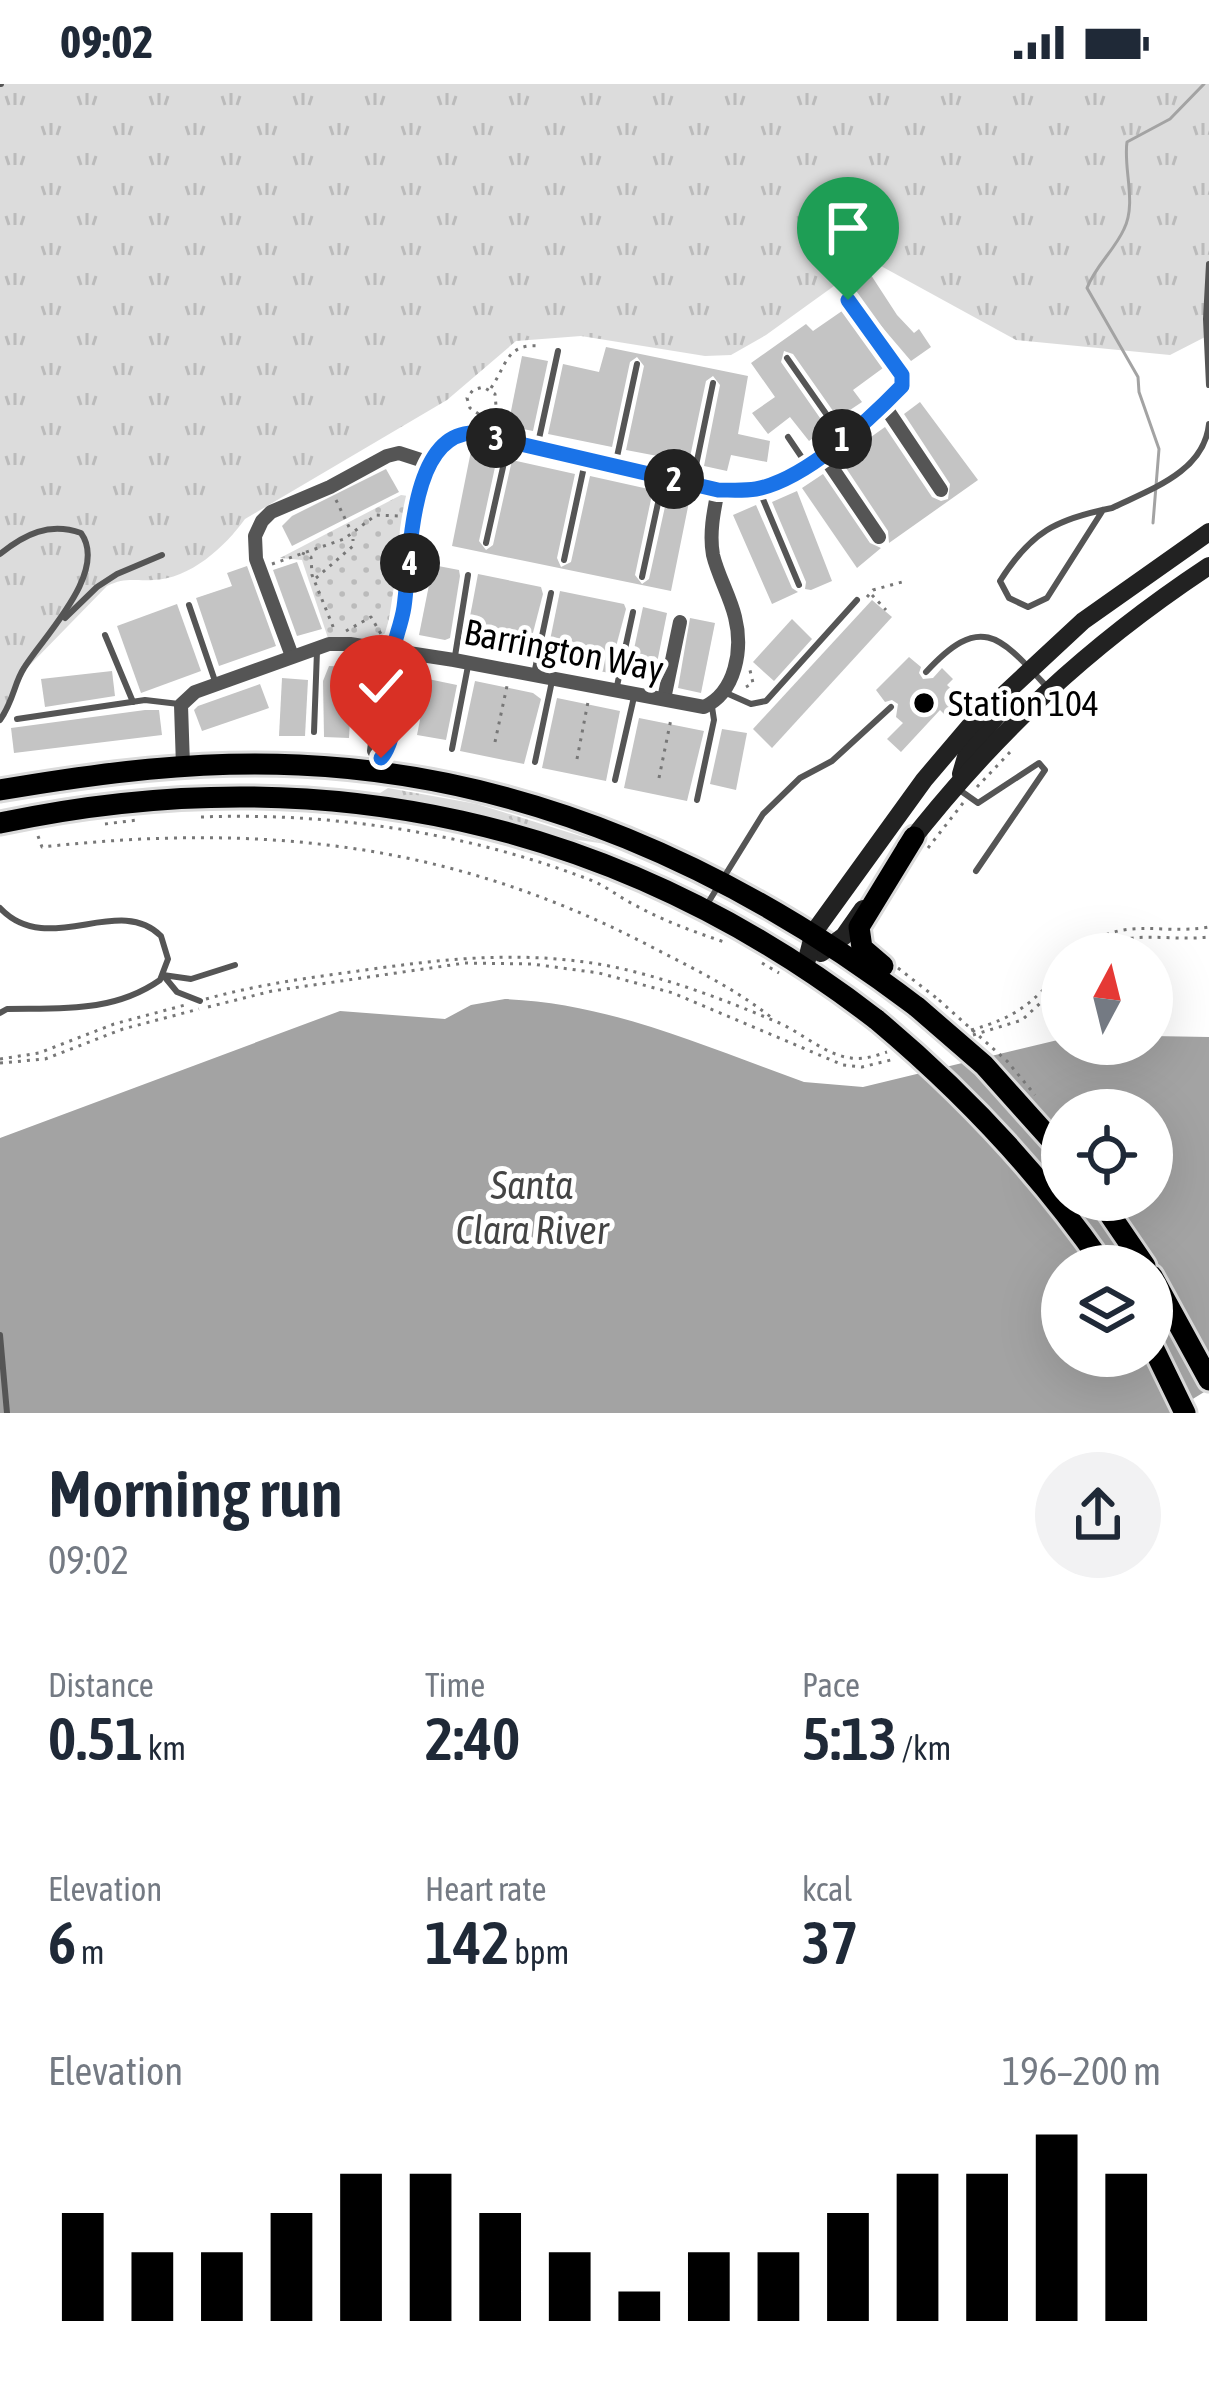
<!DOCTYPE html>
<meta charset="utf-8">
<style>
body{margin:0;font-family:"Asap Condensed",sans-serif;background:#f2f2f3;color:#1f2937;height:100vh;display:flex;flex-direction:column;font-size:45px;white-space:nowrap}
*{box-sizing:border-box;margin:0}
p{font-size:39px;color:#747a83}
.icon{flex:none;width:66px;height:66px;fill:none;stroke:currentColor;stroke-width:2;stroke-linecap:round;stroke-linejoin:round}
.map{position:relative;height:1329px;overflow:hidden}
.sheet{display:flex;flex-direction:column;background:#fff;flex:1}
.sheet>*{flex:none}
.needle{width:78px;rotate:7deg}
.controls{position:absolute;left:1041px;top:849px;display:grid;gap:24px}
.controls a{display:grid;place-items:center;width:132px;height:132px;border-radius:50%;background:#fff;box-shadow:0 12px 48px #0002;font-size:60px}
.pin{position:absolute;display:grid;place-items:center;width:102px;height:102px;color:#fff;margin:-123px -51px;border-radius:50% 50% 50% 0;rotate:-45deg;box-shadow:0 0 12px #0007}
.pin .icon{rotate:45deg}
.km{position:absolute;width:60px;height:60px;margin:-30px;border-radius:50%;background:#222;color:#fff;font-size:33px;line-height:60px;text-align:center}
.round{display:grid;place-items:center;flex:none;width:126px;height:126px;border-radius:63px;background:#f2f2f3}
.summary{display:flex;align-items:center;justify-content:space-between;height:204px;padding:0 48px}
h1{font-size:66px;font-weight:600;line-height:90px}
.stats{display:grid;grid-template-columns:repeat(3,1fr);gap:18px;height:204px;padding:12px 48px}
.stats div{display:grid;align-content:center}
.stats b{font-size:60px;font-weight:600}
.stats small{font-size:33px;font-weight:400}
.stats p{font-size:33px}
.chart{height:336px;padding:24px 48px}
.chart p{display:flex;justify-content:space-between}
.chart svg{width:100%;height:216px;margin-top:12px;stroke:#000;stroke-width:6}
.status{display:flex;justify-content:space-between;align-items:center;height:84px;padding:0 60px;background:#fff;direction:ltr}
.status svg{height:33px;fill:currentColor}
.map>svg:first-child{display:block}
.grass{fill:url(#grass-tufts)}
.park{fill:url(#park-dots)}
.water{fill:#a3a3a3;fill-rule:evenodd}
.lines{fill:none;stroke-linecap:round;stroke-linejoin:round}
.stream{stroke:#a3a3a3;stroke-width:3}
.building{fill:#c4c4c4}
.primary-casing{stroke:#dbdbdb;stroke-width:27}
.path{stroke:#777;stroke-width:3;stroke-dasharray:3 6;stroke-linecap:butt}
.service{stroke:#555;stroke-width:6}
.minor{stroke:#555;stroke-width:14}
.secondary{stroke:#222;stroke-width:18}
.primary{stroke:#000;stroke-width:21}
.primary-bridge-casing{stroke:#dbdbdb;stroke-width:27;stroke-linecap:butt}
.path-bridge{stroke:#777;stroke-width:3;stroke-dasharray:3 6;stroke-linecap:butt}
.primary-bridge{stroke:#000;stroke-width:21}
.route-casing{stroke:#fff;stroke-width:24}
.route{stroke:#1a73e8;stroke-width:15}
.poi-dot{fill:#000;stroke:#fff;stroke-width:4.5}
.labels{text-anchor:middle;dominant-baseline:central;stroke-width:10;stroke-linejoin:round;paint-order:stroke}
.street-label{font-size:36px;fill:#000;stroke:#fff}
.poi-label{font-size:36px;fill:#000;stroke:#fff;text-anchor:start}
.water-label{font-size:39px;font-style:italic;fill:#444;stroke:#fff}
</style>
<div class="status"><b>09:02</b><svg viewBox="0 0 49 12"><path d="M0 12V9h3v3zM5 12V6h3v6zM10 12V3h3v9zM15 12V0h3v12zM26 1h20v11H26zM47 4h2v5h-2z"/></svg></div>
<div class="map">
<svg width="1209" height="1329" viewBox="0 0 1209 1329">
<defs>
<pattern id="grass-tufts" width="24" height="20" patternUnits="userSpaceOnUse" patternTransform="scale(3)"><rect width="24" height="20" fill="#dcdcdc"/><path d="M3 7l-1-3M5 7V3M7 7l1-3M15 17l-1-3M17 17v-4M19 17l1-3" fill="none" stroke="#bbb"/></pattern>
<pattern id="park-dots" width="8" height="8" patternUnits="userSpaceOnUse" patternTransform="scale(3)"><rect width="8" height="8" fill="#dcdcdc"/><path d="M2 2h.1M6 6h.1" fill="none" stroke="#bbb" stroke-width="1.8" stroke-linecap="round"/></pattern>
</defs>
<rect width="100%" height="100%" fill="#fff"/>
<g class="grass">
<path d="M0,0H1209V251L1170,271L1016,256L870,176L766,251L731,271L705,272L581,252L516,257L447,316L245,435C225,463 190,495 153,496C133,497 125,493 107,502L27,584L0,634Z"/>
<polygon points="388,704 477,720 606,760 572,755 475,728 377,711"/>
</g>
<polygon class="park" points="401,411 408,412 387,548 376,555 328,554 302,476 280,474"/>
<path class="water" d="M505,915C610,919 706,963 804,998L863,1003L1062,955V960H1152V952L1209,953V1305L1170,1329H0V1054L340,927L445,935L471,921ZM1062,1026H1152V1116H1062ZM1062,1182H1152V1272H1062Z"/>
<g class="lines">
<path class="stream" d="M1153,439L1159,365L1139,308L1138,293L1087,204C1096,181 1114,167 1124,145C1137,119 1123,84 1127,58L1170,35L1204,0"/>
</g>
<g class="building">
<polygon points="869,188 897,231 914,249 919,245 931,263 911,277 848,203"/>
<polygon points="842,227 883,284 853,306 862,318 838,334 793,270 784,267 781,278 827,344 809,357 790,333 768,350 752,329 775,313 751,279 806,240 813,247"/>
<polygon points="606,263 748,292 738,350 770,357 767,378 731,371 727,387 704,382 720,301 713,292 706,297 689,378 626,366 644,282 637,273 630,278 612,363 548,350 563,280 599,288"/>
<polygon points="522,272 548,277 533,347 508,342"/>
<polygon points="920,318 978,396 889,459 888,447 840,375 885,343 932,413 941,417 948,415 950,400 904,330"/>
<polygon points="471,367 497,374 479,457 486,466 493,461 512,376 575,390 557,474 561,483 571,478 590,392 653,406 635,491 642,500 649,495 668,409 690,413 671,507 452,462"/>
<polygon points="386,385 399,408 292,462 282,442 292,432"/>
<polygon points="823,390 870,459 881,464 857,484 802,404"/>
<polygon points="797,407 832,497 811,506 805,505 806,498 772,418"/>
<polygon points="756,421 792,504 798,508 772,520 733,431"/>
<polygon points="297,478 322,545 297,552 273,486"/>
<polygon points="433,481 459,486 460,492 450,554 445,556 419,551"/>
<polygon points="247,482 276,562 219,582 196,514 232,502 227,489"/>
<polygon points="478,490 541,503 543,510 527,572 465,559"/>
<polygon points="560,507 624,520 626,525 609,589 546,576"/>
<polygon points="872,516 892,533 772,664 753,645"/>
<polygon points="177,520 201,587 141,609 117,542"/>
<polygon points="643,523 667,529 653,599 628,593"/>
<polygon points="690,534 715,539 701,609 678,604"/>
<polygon points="792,535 812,555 774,597 753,578"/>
<polygon points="909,573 921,583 919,589 923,595 933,594 942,584 953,595 947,601 964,617 948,634 940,626 901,668 887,655 903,639 896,633 898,620 892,616 885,618 876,606"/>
<polygon points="329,582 353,583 349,654 324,653 323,597"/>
<polygon points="112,587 115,612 45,623 41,595"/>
<polygon points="282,594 308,596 305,652 279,652"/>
<polygon points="428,595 457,601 446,656 417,651"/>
<polygon points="475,597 533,609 541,615 524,680 460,667"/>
<polygon points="260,600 269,624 202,647 194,626 198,622"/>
<polygon points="557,614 620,627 606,697 542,684"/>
<polygon points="145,626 159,626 162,651 14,669 11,644"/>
<polygon points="639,634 704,647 687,717 624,704"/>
<polygon points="722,645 747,649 736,706 710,700"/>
</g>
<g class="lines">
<defs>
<g id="primary">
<path d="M0,706C99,689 198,676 299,681C528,691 737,786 917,923"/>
<path d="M0,739C319,671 618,736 877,936"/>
<polyline points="883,882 862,864 859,843 914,753"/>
<polyline points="1100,1116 1145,1182"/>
<polyline points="1152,1192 1209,1296"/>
<polyline points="1152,1261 1185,1329"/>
</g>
</defs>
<use href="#primary" class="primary-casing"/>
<g class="path">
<path d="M491,304C507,281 506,259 540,262"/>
<polyline points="479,337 480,331 492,328 496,322 495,310 483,303 473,306 467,314 470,324 480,331"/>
<polyline points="336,416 350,445"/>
<polyline points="302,469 311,473 312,491 334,545"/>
<polyline points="272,480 344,455 376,431 400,432"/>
<polyline points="316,494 353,462 353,455"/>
<polyline points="872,511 886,526"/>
<polyline points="867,513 873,506 902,498"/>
<polyline points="346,547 371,533 381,550"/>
<polyline points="746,603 753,599 749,582"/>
<polyline points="417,607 419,586"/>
<polyline points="495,658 507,602"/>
<polyline points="577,675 588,618"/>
<polyline points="659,694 671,635"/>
<polyline points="977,703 1012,666"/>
<path d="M201,733C332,728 470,749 593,797C607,803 619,813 633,820C663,837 695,848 727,859"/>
<polyline points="105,740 137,736"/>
<path d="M38,752L42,763C261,739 448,758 646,860C690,883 733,903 772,934"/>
<polyline points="928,764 963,719"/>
<path d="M1076,870C1122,829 1157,852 1209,843"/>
<path d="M1089,870C1127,843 1166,858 1209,853"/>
<polyline points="762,879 779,889"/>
<polyline points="898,884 939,916"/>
<path d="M206,915C256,901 307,894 358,887C442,875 519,866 604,881C662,892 723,915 777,938C801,948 825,971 851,974C863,976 875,972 887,968"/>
<polyline points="208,923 272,907 465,879 532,880 599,889 673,909 843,981 862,983 895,975"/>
<path d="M971,946C1017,933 1031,920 1062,886"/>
<polyline points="973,951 1022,936 1062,899"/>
<polyline points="0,975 39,969 114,940 185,921"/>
<polyline points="0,979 45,975 123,945 199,925"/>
</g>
<g class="service">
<polyline points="0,0 1,0"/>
<polyline points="1209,180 1206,235 1209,301"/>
<polyline points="787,274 843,354"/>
<polyline points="788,353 807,381"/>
<polyline points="537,364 558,267"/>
<polyline points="615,382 637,280"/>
<polyline points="693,396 713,299"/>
<polyline points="760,408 799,501"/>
<path d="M1103,426L1047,514L1028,523L1009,514L1000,497C1031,448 1056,435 1112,424C1151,405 1204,388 1209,340"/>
<polyline points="486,459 508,361"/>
<path d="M0,470C25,450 49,438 81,449C109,488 43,553 24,584C14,599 14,616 0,636"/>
<polyline points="564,476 585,378"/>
<polyline points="642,493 663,396"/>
<polyline points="189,521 215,597"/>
<polyline points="65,534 97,503 117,490 162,471"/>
<polyline points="105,551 133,618"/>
<polyline points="455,572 468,491"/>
<path d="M926,588C981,528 1000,552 1047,603"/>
<polyline points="534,590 551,509"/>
<polyline points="617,602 633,528"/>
<polyline points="724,608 751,620 766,617 857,516"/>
<polyline points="17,635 145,616 179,620"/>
<polyline points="314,648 317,567"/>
<polyline points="452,665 468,582"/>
<polyline points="535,678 552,597"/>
<polyline points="615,696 634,613"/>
<polyline points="961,707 978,719 1039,679 1045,686 976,787"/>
<polyline points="697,716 714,636 712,623"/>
<polyline points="706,822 763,730 800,694 832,677 891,623"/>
<path d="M0,824C48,875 118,809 161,852L168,875L160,896C113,929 60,924 7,925L0,929"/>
<polyline points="200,917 177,908 163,891 191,895 235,881"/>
<polyline points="0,1251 7,1329"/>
</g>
<g class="minor">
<polyline points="884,321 941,406"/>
<polyline points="822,369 879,453"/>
<polyline points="292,572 256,475 255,452 262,437 271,428 330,403 387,372 399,369 430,379"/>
<polyline points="664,615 680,538"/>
<path d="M381,675L374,667L382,604L390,589L402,538L421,402L437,366L453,352L473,349L718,406C731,406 744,407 756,405C805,396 868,337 902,302V291L848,216"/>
<path d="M380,681C390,654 401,620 390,589"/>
<path d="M183,682L181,621L195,608L329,560H350L454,576L704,623C736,608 743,565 735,533C730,512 718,492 713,471C709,449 714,426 718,406"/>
</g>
<g class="secondary">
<polyline points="961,690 968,666 1000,628"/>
<path d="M906,763C995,649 1088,562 1209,482"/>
<polyline points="821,869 844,852 863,825"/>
<polyline points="805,883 814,848 924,696 969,643 1083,537 1209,448"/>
</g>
<use href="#primary" class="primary"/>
<defs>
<g id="primary-bridge">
<polyline points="917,923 984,981 1062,1068"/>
<path d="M877,936C964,1009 1039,1088 1104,1182"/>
</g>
</defs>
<use href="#primary-bridge" class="primary-bridge-casing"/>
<polyline class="path-bridge" points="939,916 1007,977 1035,1011"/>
<use href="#primary-bridge" class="primary-bridge"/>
</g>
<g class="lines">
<defs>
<path id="route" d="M381,674C393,661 399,622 395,604C393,590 391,600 390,586C390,565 401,544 404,523C411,476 408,350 473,349L718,406C731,406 744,407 756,405C805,396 868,337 902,302V291L848,216"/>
</defs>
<use href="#route" class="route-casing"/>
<use href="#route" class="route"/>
</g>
<circle class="poi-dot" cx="924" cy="619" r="12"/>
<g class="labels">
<g class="street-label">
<text transform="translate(564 566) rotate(11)">Barrington Way</text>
</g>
<g class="poi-label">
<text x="948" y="619">Station 104</text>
</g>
<g class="water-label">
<text x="532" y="1101">Santa<tspan x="532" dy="45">Clara River</tspan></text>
</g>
</g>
</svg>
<div class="controls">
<a><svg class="needle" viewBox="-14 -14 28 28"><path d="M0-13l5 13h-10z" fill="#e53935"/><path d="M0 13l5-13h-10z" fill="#747a83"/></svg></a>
<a><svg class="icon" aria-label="locate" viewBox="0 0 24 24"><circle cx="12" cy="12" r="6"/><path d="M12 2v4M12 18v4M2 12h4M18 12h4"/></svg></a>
<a><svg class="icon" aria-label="layers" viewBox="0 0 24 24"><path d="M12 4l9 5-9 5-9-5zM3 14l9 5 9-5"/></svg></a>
</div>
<div class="pin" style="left:848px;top:216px;background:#1e9e55"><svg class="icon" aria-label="arrive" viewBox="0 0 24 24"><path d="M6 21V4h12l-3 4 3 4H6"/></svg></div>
<div class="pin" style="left:381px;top:674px;background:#d93025"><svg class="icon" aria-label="check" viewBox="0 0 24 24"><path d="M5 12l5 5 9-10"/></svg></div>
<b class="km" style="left:842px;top:355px">1</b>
<b class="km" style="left:674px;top:395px">2</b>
<b class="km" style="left:496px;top:354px">3</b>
<b class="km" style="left:410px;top:479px">4</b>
</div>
<section class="sheet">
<div class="summary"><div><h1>Morning run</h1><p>09:02</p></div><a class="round"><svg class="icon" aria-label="share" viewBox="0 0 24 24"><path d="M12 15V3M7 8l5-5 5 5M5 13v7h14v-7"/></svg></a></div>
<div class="stats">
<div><p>Distance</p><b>0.51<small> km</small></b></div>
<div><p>Time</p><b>2:40</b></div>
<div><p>Pace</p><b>5:13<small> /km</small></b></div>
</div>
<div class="stats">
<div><p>Elevation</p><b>6<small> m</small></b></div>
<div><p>Heart rate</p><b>142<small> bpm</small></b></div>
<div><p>kcal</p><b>37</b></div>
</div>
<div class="chart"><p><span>Elevation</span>196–200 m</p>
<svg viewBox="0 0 160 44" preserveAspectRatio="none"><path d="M5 44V22M15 44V30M25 44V30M35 44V22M45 44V14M55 44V14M65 44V22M75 44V30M85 44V38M95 44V30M105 44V30M115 44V22M125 44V14M135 44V14M145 44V6M155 44V14"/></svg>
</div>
</section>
